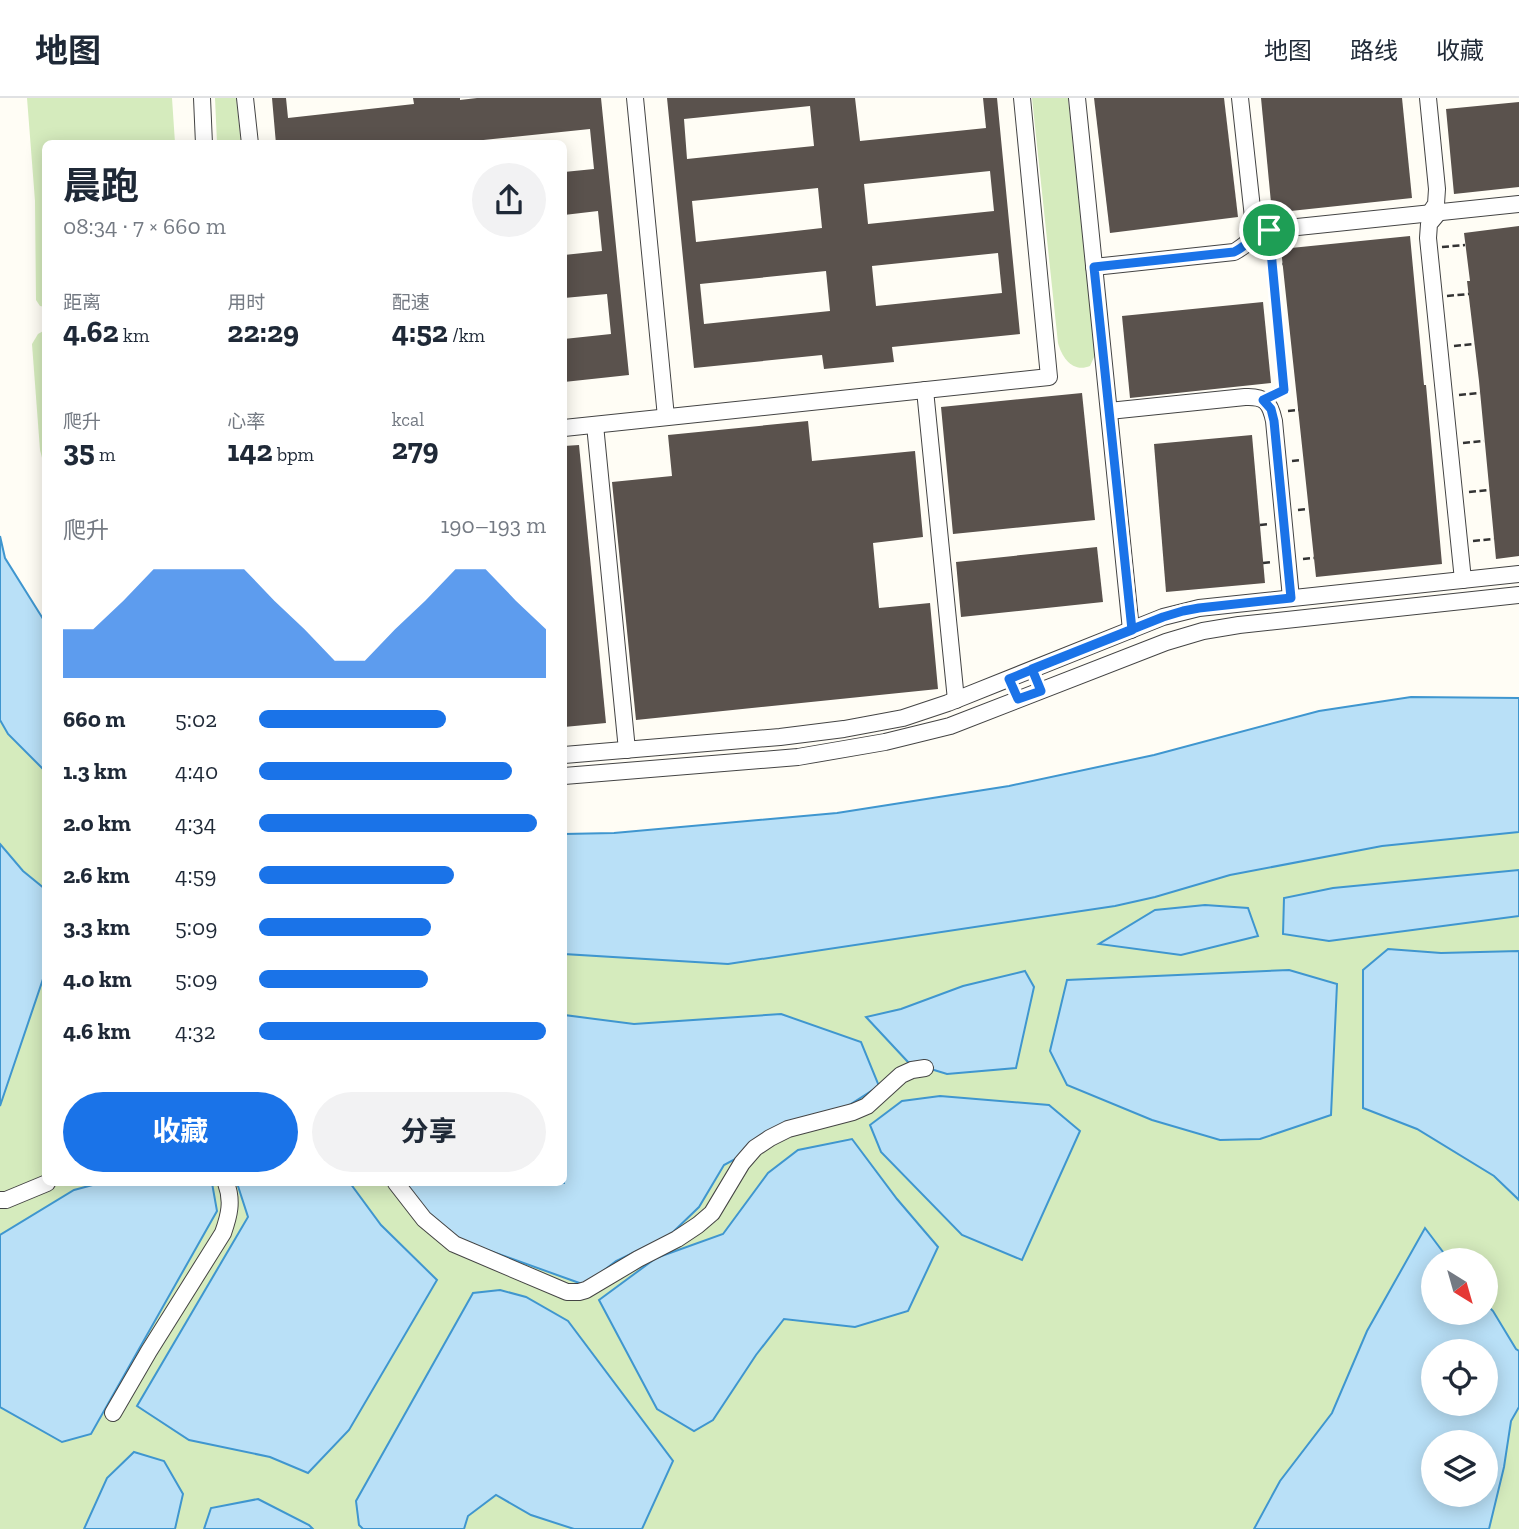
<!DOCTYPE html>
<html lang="zh">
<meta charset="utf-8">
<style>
body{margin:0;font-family:"Zilla Slab","Noto Sans SC",serif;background:#f2f2f3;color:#1f2937;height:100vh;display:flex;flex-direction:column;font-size:26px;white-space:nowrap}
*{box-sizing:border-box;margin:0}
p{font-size:23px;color:#747a83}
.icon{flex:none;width:38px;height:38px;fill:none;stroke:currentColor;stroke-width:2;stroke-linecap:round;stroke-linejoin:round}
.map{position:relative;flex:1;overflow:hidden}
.details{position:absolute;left:42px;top:42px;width:525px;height:1046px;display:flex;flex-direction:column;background:#fff;border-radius:10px;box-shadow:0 4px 18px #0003}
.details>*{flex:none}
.needle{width:46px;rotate:143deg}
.tools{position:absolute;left:1421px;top:1150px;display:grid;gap:14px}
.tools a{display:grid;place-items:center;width:77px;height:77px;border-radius:50%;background:#fff;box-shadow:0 4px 18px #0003;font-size:35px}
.pin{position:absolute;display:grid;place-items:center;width:60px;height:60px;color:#fff;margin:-30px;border:4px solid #fff;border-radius:50%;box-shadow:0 2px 7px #0007}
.round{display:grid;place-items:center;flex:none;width:74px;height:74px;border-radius:37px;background:#f2f2f3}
.headline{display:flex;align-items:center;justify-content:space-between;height:119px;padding:0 21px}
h1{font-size:38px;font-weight:700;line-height:52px}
.metrics{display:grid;grid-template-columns:repeat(3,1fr);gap:10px;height:119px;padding:7px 21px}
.metrics div{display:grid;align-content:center}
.metrics b{font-size:30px;font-weight:700}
.metrics small{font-size:19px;font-weight:400}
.metrics p{font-size:19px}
.chart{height:196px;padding:14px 21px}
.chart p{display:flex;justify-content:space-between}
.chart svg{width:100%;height:126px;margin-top:7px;fill:#1a73e8;opacity:.7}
.primary-button{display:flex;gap:14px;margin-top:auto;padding:14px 21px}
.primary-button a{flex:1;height:80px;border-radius:42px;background:#1a73e8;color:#fff;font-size:28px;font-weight:700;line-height:80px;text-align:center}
.primary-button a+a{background:#f2f2f3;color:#1f2937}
ul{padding:0 21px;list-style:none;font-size:23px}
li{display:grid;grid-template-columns:112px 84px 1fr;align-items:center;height:52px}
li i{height:18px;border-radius:9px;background:#1a73e8}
header{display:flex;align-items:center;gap:42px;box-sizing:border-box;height:98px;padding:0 35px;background:#fff;border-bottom:2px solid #e0e1e3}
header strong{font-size:33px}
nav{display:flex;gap:38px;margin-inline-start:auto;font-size:24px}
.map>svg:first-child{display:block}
.green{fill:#d5ebbd;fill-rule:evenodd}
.water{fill:#b9e0f7;stroke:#3f96cf;stroke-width:2;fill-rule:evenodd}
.building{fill:#5a524d;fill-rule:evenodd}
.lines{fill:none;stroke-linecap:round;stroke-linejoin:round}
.minor-casing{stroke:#444;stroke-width:18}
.path{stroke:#333;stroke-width:2.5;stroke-dasharray:7 3.5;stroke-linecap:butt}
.minor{stroke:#fff;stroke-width:16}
.route-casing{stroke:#fff;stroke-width:14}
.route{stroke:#1a73e8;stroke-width:9}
</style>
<header>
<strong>地图</strong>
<nav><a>地图</a><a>路线</a><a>收藏</a></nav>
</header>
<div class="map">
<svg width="1519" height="1431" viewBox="0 0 1519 1431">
<rect width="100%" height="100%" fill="#fffdf5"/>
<g class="green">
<polygon points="27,0 172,0 175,45 46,46 45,209 40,208 36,202 35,103"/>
<polygon points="215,0 236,0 241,45 217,45"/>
<path d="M1032,0H1068L1095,257L1090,268C1073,275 1062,260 1058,245Z"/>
<polygon points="45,232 45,371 40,352 32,246 38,236"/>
<path d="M0,622L8,636L45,673L46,1085H564V856L728,866L1115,808L1155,799L1230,777L1382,748L1519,734V1431H0ZM1433,1162H1486V1214H1433ZM1433,1253H1486V1306H1433ZM1433,1344H1486V1396H1433Z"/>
</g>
<g class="water">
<polygon points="0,438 5,460 45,524 45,673 8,636 0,622"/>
<polygon points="1411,599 1519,600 1519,734 1382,748 1230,777 1155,799 1115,808 728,866 564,856 564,736 614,735 837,715 1009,688 1154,657 1319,613"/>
<polygon points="0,746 23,773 45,791 45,875 0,1008"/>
<polygon points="1519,772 1519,818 1329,843 1283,836 1284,800 1333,790"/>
<polygon points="1205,807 1248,810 1258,838 1181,857 1099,846 1155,812"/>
<polygon points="1388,851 1441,855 1519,853 1519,1102 1494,1078 1417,1031 1363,1010 1363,872"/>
<polygon points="1289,872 1337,886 1331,1017 1260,1041 1220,1042 1152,1022 1067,987 1050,953 1067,882"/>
<polygon points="1025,873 1034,889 1016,970 947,976 908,964 866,919 901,911 963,888"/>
<polygon points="781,916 861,944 879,988 829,1020 776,1039 724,1067 699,1109 670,1137 616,1163 585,1187 440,1135 402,1085 564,1085 564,917 634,926"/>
<polygon points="940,998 1049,1007 1080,1033 1022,1162 962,1137 881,1054 870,1027 902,1003"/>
<polygon points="852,1041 897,1101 938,1149 908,1213 855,1229 784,1221 756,1257 713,1322 694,1333 657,1311 599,1202 656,1160 723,1136 768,1075 798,1052"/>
<polygon points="100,1085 212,1085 217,1113 91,1336 62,1344 0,1309 0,1137 74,1092"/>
<polygon points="237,1085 350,1085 381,1127 437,1182 349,1332 308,1375 270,1359 189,1342 137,1308 248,1119"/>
<path d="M1425,1130L1449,1162H1433V1214H1486V1206L1493,1213L1516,1251L1519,1253V1309L1511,1323L1504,1369L1489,1431H1254L1280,1383L1332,1315L1367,1233ZM1433,1253H1486V1306H1433ZM1433,1344H1486V1396H1433Z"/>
<polygon points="500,1192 526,1199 568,1223 673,1363 642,1431 574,1431 531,1417 496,1397 468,1418 464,1431 363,1431 359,1427 356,1403 473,1195"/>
<polygon points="134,1354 164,1363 183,1396 175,1431 84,1431 107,1380"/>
<polygon points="258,1401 309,1427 313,1431 204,1431 211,1410"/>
</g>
<g class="building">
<polygon points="272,0 286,0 288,20 414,6 413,0 460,0 460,2 477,0 601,0 629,277 564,284 564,241 611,236 607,196 564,200 564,157 602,153 598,113 564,117 564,74 594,71 590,31 464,44 464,46 276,46"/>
<path d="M667,0H855L860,43L986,30L983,0H997L1020,236L892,249L894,264L824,271L822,257L694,270ZM810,8L814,48L687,61L684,21ZM990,73L994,113L868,126L864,86ZM818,90L822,130L696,144L692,103ZM998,155L1002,195L876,208L872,168ZM826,173L830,213L704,226L700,186Z"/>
<polygon points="1094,0 1224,0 1238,119 1110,135"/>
<polygon points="1261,0 1402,0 1412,100 1272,115"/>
<polygon points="1519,4 1519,89 1454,96 1446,11"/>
<polygon points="1519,128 1519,458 1496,461 1479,283 1467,183 1470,183 1464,135"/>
<polygon points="1410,138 1424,287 1426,287 1442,466 1316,479 1281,151"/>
<polygon points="1263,204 1271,285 1130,300 1122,218"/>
<polygon points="1082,295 1095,422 953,436 941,309"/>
<polygon points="808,323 812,363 915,353 923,439 873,445 879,510 930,505 938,591 636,622 612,384 672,378 668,337"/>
<polygon points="1252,337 1265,485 1166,494 1154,346"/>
<polygon points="579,347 606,625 564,629 564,348"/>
<polygon points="1097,449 1103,504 961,519 956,464"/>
</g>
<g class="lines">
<defs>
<g id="minor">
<polyline points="202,0 204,46"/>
<polyline points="245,0 250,46"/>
<polyline points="635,0 666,319"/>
<polyline points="1077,0 1131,532"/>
<polyline points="1240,0 1255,138"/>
<polyline points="1428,0 1437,91 1436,106 1430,115"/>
<polyline points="1439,114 1429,126 1428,140 1463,482"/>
<path d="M1094,169L1234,154C1248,147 1252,137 1269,132L1519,106"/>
<polyline points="925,292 956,602"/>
<path d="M1109,313L1245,299C1265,298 1270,304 1274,323L1291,500"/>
<polyline points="595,327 627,652"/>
<polyline points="564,330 1049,279 1022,0"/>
<polyline points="564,657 780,639 844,631 903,620 948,605 1163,519 1199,510 1519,476"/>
<polyline points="564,678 798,659 885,644 950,628 1166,544 1203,533 1239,527 1519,497"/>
<polyline points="396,1085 424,1121 454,1146 567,1194 579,1194 586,1192 638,1161 677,1141 698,1127 712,1115 742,1065 755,1050 770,1040 788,1031 853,1014 867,1008 901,977 912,972 925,970"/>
<polyline points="0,1102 6,1102 47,1085"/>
<path d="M113,1315L149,1253L223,1135C229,1118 233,1103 226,1085"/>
</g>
</defs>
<use href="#minor" class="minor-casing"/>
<g class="path">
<polyline points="1270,146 1284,292 1277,295"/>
<polyline points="1442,149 1465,147"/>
<polyline points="1272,166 1283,166"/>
<polyline points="1447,198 1469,196"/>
<polyline points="1454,248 1475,246"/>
<polyline points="1459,297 1480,295"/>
<polyline points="1288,313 1299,312"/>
<polyline points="1463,345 1484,343"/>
<polyline points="1292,363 1302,362"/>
<polyline points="1469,394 1490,392"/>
<polyline points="1298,412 1308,411"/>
<polyline points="1260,427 1270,426"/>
<polyline points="1473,443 1494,441"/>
<polyline points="1303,461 1314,460"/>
<polyline points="1263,465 1272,464"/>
</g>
<use href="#minor" class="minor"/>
</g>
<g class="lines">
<defs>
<path id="route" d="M1269,132C1251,137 1249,147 1234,154L1094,169L1132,532C1091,548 1050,564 1009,581L1018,601L1041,593L1032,571L1163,519L1183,513L1199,510L1291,500L1274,323L1271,311L1263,302L1284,292L1269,132"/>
</defs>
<use href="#route" class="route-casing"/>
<use href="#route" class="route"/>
</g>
</svg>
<div class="tools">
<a><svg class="needle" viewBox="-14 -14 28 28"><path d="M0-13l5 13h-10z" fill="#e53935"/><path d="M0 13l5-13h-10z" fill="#747a83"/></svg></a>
<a><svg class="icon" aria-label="locate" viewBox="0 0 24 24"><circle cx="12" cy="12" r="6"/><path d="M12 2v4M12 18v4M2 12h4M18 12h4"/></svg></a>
<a><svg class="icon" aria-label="layers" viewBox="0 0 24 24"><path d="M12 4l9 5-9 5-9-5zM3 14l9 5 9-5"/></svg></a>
</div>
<div class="pin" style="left:1269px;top:132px;background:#1e9e55"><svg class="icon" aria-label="arrive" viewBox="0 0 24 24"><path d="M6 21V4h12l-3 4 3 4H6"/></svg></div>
<section class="details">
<div class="headline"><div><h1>晨跑</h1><p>08:34 · 7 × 660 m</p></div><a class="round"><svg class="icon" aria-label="share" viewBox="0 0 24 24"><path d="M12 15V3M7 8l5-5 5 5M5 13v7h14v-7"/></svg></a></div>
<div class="metrics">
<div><p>距离</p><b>4.62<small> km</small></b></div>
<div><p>用时</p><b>22:29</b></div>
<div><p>配速</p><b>4:52<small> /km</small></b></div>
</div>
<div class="metrics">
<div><p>爬升</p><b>35<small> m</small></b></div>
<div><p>心率</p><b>142<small> bpm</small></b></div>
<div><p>kcal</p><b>279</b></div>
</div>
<div class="chart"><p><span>爬升</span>190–193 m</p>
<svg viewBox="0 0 160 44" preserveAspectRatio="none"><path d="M0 44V27L10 27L20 17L30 6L40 6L50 6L60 6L70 17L80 27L90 38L100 38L110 27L120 17L130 6L140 6L150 17L160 27V44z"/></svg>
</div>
<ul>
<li><b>660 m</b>5:02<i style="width:65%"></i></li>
<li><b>1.3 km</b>4:40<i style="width:88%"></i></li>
<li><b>2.0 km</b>4:34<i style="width:97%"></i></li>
<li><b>2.6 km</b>4:59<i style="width:68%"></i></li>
<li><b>3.3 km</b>5:09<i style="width:60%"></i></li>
<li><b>4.0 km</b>5:09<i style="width:59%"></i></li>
<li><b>4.6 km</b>4:32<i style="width:100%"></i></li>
</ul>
<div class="primary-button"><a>收藏</a><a>分享</a></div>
</section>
</div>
